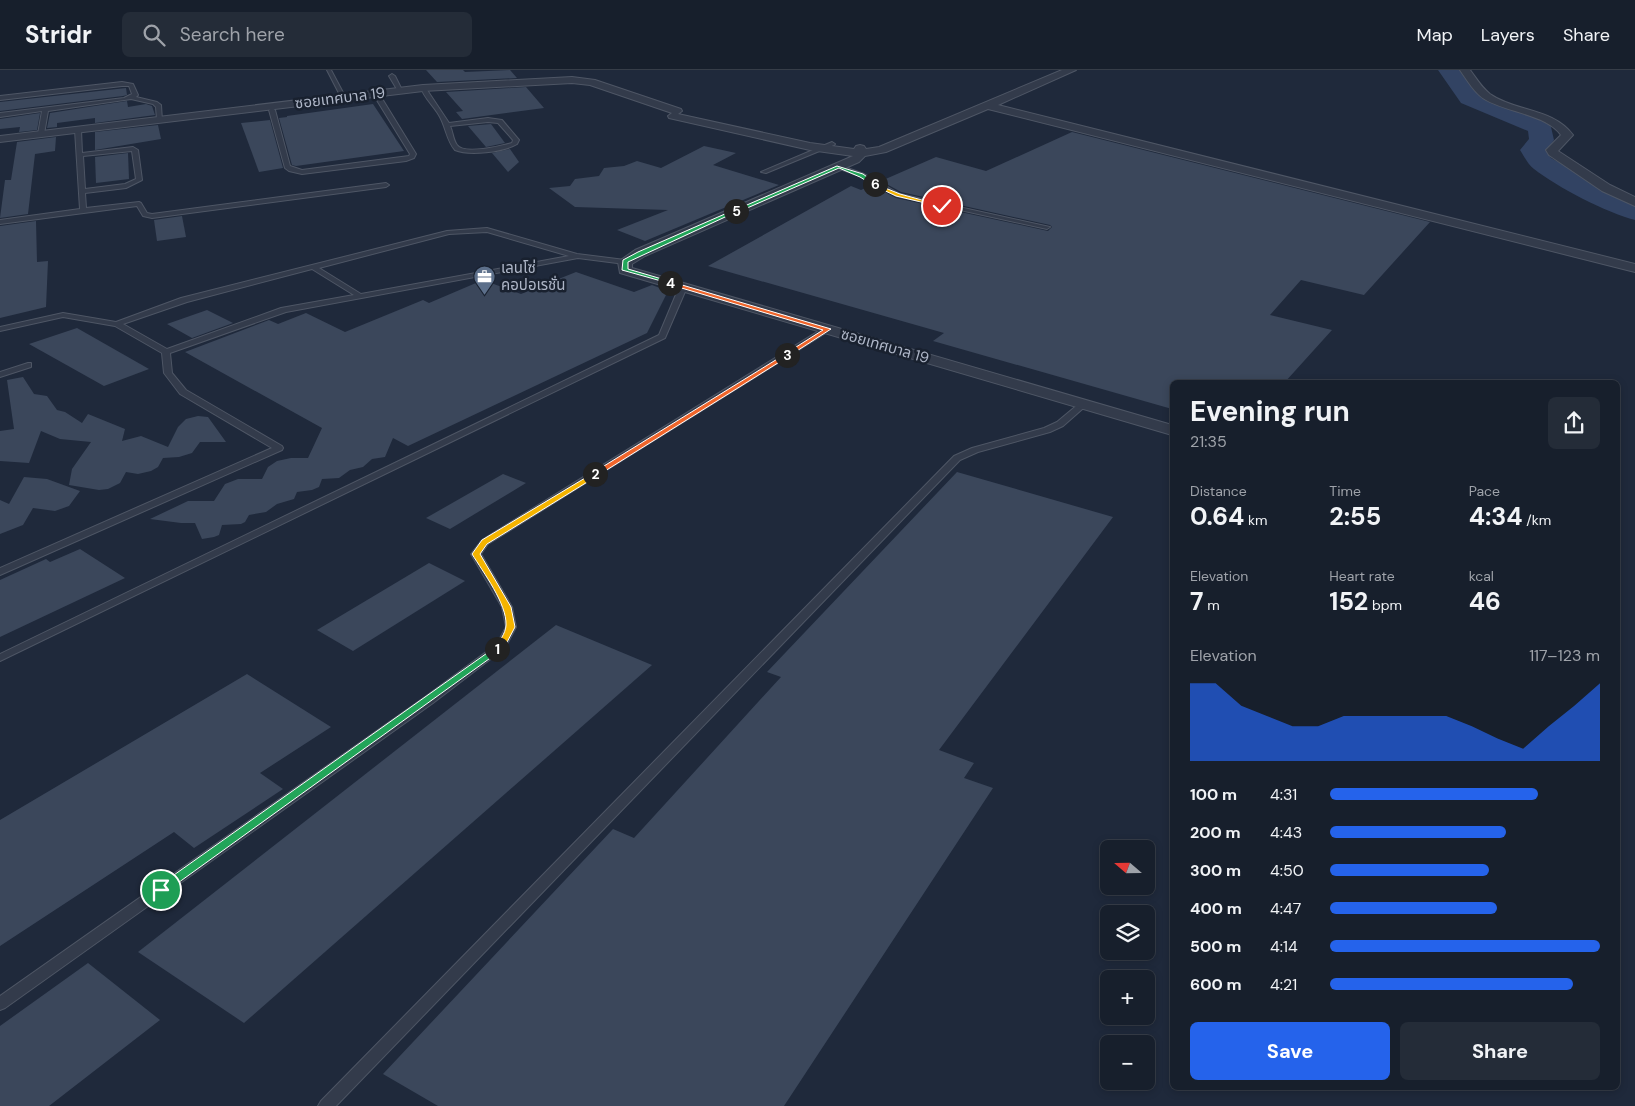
<!DOCTYPE html>
<meta charset="utf-8">
<style>
body{margin:0;font-family:"DM Sans","Noto Sans Thai",sans-serif;background:#242c38;color:#f1f3f6;height:100vh;display:flex;flex-direction:column;font-size:19px;white-space:nowrap}
*{box-sizing:border-box;margin:0}
p{font-size:16px;color:#9ea2a9}
.icon{flex:none;width:28px;height:28px;fill:none;stroke:currentColor;stroke-width:2;stroke-linecap:round;stroke-linejoin:round}
.map{position:relative;flex:1;overflow:hidden}
.details{position:absolute;left:1170px;top:310px;width:450px;height:710px;display:flex;flex-direction:column;background:#171f2c;border-radius:8px;box-shadow:0 2px 8px #0003,0 0 0 1px #363d48}
.details>*{flex:none}
.needle{width:32px;rotate:290deg}
.controls{position:absolute;left:1100px;top:770px;display:grid;gap:10px}
.controls a{display:grid;place-items:center;width:55px;height:55px;border-radius:8px;background:#171f2c;box-shadow:0 2px 8px #0003,0 0 0 1px #363d48;font-size:25px}
.pin{position:absolute;display:grid;place-items:center;width:42px;height:42px;color:#fff;margin:-21px;border:2px solid #fff;border-radius:50%;box-shadow:0 1px 5px #0007}
.km{position:absolute;width:25px;height:25px;margin:-12px;border-radius:50%;background:#222;color:#fff;font-size:14px;line-height:25px;text-align:center}
.round{display:grid;place-items:center;flex:none;width:52px;height:52px;border-radius:8px;background:#242c38}
.headline{display:flex;align-items:center;justify-content:space-between;height:85px;padding:0 20px}
h1{font-size:28px;font-weight:700;line-height:38px}
.stats{display:grid;grid-template-columns:repeat(3,1fr);gap:8px;height:85px;padding:5px 20px}
.stats div{display:grid;align-content:center}
.stats b{font-size:25px;font-weight:700}
.stats small{font-size:14px;font-weight:400}
.stats p{font-size:14px}
.chart{height:140px;padding:10px 20px}
.chart p{display:flex;justify-content:space-between}
.chart svg{width:100%;height:90px;margin-top:5px;fill:#2563eb;opacity:.7}
.primary-button{display:flex;gap:10px;margin-top:auto;padding:10px 20px}
.primary-button a{flex:1;height:58px;border-radius:8px;background:#2563eb;color:#fff;font-size:20px;font-weight:700;line-height:58px;text-align:center}
.primary-button a+a{background:#242c38;color:#f1f3f6}
ul{padding:0 20px;list-style:none;font-size:16px}
li{display:grid;grid-template-columns:80px 60px 1fr;align-items:center;height:38px}
li i{height:12px;border-radius:6px;background:#2563eb}
header{display:flex;align-items:center;gap:30px;box-sizing:border-box;height:70px;padding:0 25px;background:#171f2c;border-bottom:1px solid #363d48}
header strong{font-size:24px}
nav{display:flex;gap:28px;margin-inline-start:auto;font-size:18px}
.search{width:350px;height:45px;background:#242c38;display:flex;align-items:center;gap:12px;box-sizing:border-box;padding:0 18px;border-radius:8px;color:#9ea2a9;font-size:19px}
.map>svg:first-child{display:block}
.lines{fill:none;stroke-linecap:round;stroke-linejoin:round}
.river{fill:#324363;fill-rule:evenodd}
.building{fill:#3b475b}
.lane-casing{stroke:#4e5665;stroke-width:2}
.street-casing{stroke:#4e5665;stroke-width:2}
.lane{fill:#333b4b;fill-rule:evenodd}
.street{fill:#333b4b;fill-rule:evenodd}
.split-1{fill:#22a559;stroke:#fff}
.split-2{fill:#f5b400;stroke:#fff}
.split-3{fill:#f0652b;stroke:#fff}
.split-4{fill:#f0652b;stroke:#fff}
.split-5{fill:#22a559;stroke:#fff}
.split-6{fill:#22a559;stroke:#fff}
.split-7{fill:#f5b400;stroke:#fff}
.labels{text-anchor:middle;dominant-baseline:central;stroke-width:5;stroke-linejoin:round;paint-order:stroke}
.far-street-label{font-size:15px;fill:#aeb6c7;stroke:#19212f}
.far-poi-label{font-size:15px;fill:#aeb6c7;stroke:#19212f;text-anchor:start}
</style>
<header>
<strong>Stridr</strong>
<div class="search"><svg class="icon" aria-label="search" viewBox="0 0 24 24"><circle cx="10" cy="10" r="6"/><path d="M15 15l6 6"/></svg>Search here</div>
<nav><a>Map</a><a>Layers</a><a>Share</a></nav>
</header>
<div class="map">
<svg width="1635" height="1036" viewBox="0 0 1635 1036">
<rect width="100%" height="100%" fill="#1f293b"/>
<g class="lines">
<path class="river" d="M1438,0H1460L1477,23L1548,52L1551,57L1554,70L1546,81L1551,88L1605,118L1635,132V150C1607,143 1557,117 1534,99C1528,95 1524,86 1520,80L1529,69L1528,61L1461,33Z"/>
</g>
<g class="building">
<polygon points="426,0 463,0 465,2 510,0 517,8 437,12"/>
<polygon points="526,17 544,38 462,49 456,42 463,41 446,22"/>
<polygon points="126,18 127,25 123,26 0,41 0,32"/>
<polygon points="127,31 128,37 146,34 152,36 155,45 95,53 95,48 57,53 57,57 47,58 50,43"/>
<polygon points="373,34 404,81 296,96 292,95 279,48 287,47 287,46"/>
<polygon points="40,43 37,60 19,62 20,57 0,59 0,49"/>
<polygon points="270,50 283,98 259,102 241,53"/>
<polygon points="491,54 505,73 486,77 468,56"/>
<polygon points="158,55 161,69 95,80 95,62"/>
<polygon points="1072,62 1430,152 1364,225 1301,210 1270,245 1332,260 1285,312 1172,312 1172,339 933,271 944,263 708,196 851,116 861,120 872,115 896,128 1048,161 1052,157 1050,155 901,122 881,111 936,87 986,101"/>
<polygon points="56,67 55,81 35,84 28,144 0,148 5,110 11,110 17,72"/>
<polygon points="704,76 736,83 713,95 779,115 645,171 617,160 668,140 575,137 549,118 570,116 575,109 599,106 604,98 624,96 637,91 661,98"/>
<polygon points="510,79 519,92 508,102 492,83"/>
<polygon points="128,83 129,109 96,113 95,87"/>
<polygon points="182,146 186,167 157,171 154,150"/>
<polygon points="36,151 37,192 48,191 46,237 0,248 0,156"/>
<polygon points="576,202 634,222 652,215 668,221 647,263 408,376 393,368 385,387 372,389 363,397 350,400 339,408 322,409 319,417 312,420 297,422 294,429 277,434 266,442 249,445 245,452 241,454 222,455 219,465 214,467 202,469 195,453 181,453 150,449 188,431 214,431 225,414 238,409 262,409 268,397 277,391 291,388 308,388 322,358 185,282 269,250 278,254 306,243 345,262 423,230 429,233 483,210 521,224"/>
<polygon points="207,240 233,253 192,268 167,254"/>
<polygon points="77,258 149,299 104,316 29,274"/>
<polygon points="23,307 34,324 47,326 57,340 65,342 82,353 88,344 125,359 122,371 141,366 168,377 178,357 186,349 198,346 208,347 226,372 200,372 192,383 179,387 163,388 158,397 151,401 138,404 126,402 120,413 108,419 99,420 69,415 72,399 91,372 60,369 41,361 29,393 0,391 0,361 14,359 7,310"/>
<polygon points="957,402 1113,447 939,680 974,693 964,708 993,718 784,1036 438,1036 383,1004 613,759 634,768 781,607 767,602"/>
<polygon points="503,404 526,413 450,459 426,448"/>
<polygon points="24,407 47,409 80,421 69,436 55,441 33,438 23,455 0,464 0,430 9,434"/>
<polygon points="80,479 125,508 0,567 0,510 46,489 50,492"/>
<polygon points="429,493 465,511 353,581 317,560"/>
<polygon points="556,555 652,595 244,953 138,882"/>
<polygon points="247,604 331,657 260,703 283,719 194,778 174,762 0,876 0,750"/>
<polygon points="88,893 160,950 49,1036 0,1036 0,956"/>
</g>
<g class="lines">
<defs>
<g id="lane">
<polygon points="327,0 331,0 348,32 343,31"/>
<polygon points="392,4 395,6 403,22 398,21 389,6"/>
<polygon points="122,12 133,14 138,25 136,27 157,32 161,35 162,51 157,50 156,37 153,34 131,29 48,41 44,64 41,66 38,64 42,41 0,47 0,43 124,28 132,24 129,16 122,16 0,30 0,26"/>
<path d="M421,17H425L449,53L488,48L502,50L519,70L517,74C504,82 469,86 455,80C447,71 446,58 440,47C435,37 423,27 421,17ZM488,52L498,53L513,70L512,73C502,76 464,85 457,75C453,70 453,62 450,56Z"/>
<polygon points="378,25 381,27 416,84 414,88 406,91 302,104 289,101 285,98 269,40 272,38 275,40 290,96 302,100 409,86 410,84 375,27"/>
<path d="M78,58L81,60L82,83L133,77L138,80L142,110L126,118L85,123L86,138L139,132L141,133L147,143L152,144L386,113L389,115L386,117L152,148L143,146L137,136L0,154V150L80,139L75,60ZM132,81L136,109L125,114L85,119L83,86Z"/>
<polygon points="832,72 835,74 834,75 766,103 761,102"/>
<polygon points="839,95 864,104 900,124 1050,157 1047,159 896,126 860,106 837,98 837,96"/>
<path d="M487,158L577,184L625,190L628,192L625,194L578,188L286,242L170,283L172,303L186,320L282,376L283,378L282,380L0,505V498L272,378L180,324L164,303L162,283L115,256L63,247L0,261V257L63,243L116,252L181,228L447,161ZM487,162L569,186L361,224L319,198L449,164ZM312,199L354,225L281,238L167,279L123,254L187,232Z"/>
<polygon points="680,215 687,217 665,268 0,591 0,584 659,265"/>
<polygon points="825,257 831,257 832,259 488,474 481,484 512,537 516,557 505,578 433,633 5,938 0,940 0,926 425,627 497,574 506,557 502,537 471,484 482,470"/>
<polygon points="28,293 31,293 31,297 0,307 0,302"/>
<polygon points="1081,332 1087,332 1088,334 1063,356 1050,362 978,382 960,390 336,1036 318,1036 321,1031 954,386 972,378 1044,358 1057,352"/>
</g>
<g id="street">
<polygon points="1062,0 1076,0 998,35 1635,194 1635,202 988,39 886,82 865,86 859,92 645,186 632,194 632,198 1172,355 1172,365 620,203 618,192 635,180 853,86 810,80 669,48 668,46 672,43 590,15 572,13 423,21 0,72 0,66 423,15 572,7 595,10 681,39 682,41 678,44 810,73 854,79 856,76 860,75 864,76 866,79 879,77"/>
<path d="M1460,0H1470C1476,8 1482,18 1490,24C1516,42 1553,38 1573,65L1558,81L1610,115L1635,127V136L1602,121L1549,85L1546,80L1561,65C1547,45 1507,42 1486,30C1475,24 1467,10 1460,0Z"/>
</g>
</defs>
<use href="#lane" class="lane-casing"/>
<use href="#street" class="street-casing"/>
<use href="#lane" class="lane"/>
<use href="#street" class="street"/>
</g>
<polygon class="split-1" points="497,576 500,577 500,581 164,823 157,823 155,820 157,817"/>
<path class="split-2" d="M595,402L598,404L597,406L487,474L480,484L511,537L515,557L504,578L500,581H494L493,579C498,574 506,563 506,555C507,534 483,502 472,484L482,470Z"/>
<polygon class="split-3" points="787,283 789,284 789,286 597,406 591,404"/>
<polygon class="split-4" points="668,212 672,212 831,259 789,286 785,286 785,284 823,260 668,214"/>
<polygon class="split-5" points="734,140 738,141 628,192 628,199 672,212 672,214 622,200 623,190 638,182"/>
<polygon class="split-6" points="837,96 863,104 877,114 873,115 860,107 839,98 738,142 733,141"/>
<polygon class="split-7" points="873,113 900,124 944,136 942,137 896,126 873,115"/>
<defs>
<symbol id="office-pin" viewBox="-11 -11 22 30"><path d="M0 17L-7.5 6A9.5 9.5 0 1 1 7.5 6Z" fill="#5c6f8a" stroke="#19212f"/><path d="M-6-3h4V-5.5h4V-3h4V5H-6ZM-1-4.5V-3h2v-1.5ZM-6 0V1H6V0Z" fill="#fff"/></symbol>
</defs>
<g fill-rule="evenodd">
<use href="#office-pin" x="472" y="194" width="25" height="34"/>
</g>
<g class="labels">
<g class="far-street-label">
<text transform="translate(340 28) rotate(-7)">ซอยเทศบาล 19</text>
<text transform="translate(885 276) rotate(16)">ซอยเทศบาล 19</text>
</g>
<g class="far-poi-label">
<text x="501" y="198">เลนโซ่<tspan x="501" dy="17">คอปอเรชั่น</tspan></text>
</g>
</g>
</svg>
<div class="controls">
<a><svg class="needle" viewBox="-14 -14 28 28"><path d="M0-13l5 13h-10z" fill="#e53935"/><path d="M0 13l5-13h-10z" fill="#9ea2a9"/></svg></a>
<a><svg class="icon" aria-label="layers" viewBox="0 0 24 24"><path d="M12 4l9 5-9 5-9-5zM3 14l9 5 9-5"/></svg></a>
<a>+</a>
<a>−</a>
</div>
<div class="pin" style="left:161px;top:820px;background:#1e9e55"><svg class="icon" aria-label="arrive" viewBox="0 0 24 24"><path d="M6 21V4h12l-3 4 3 4H6"/></svg></div>
<div class="pin" style="left:942px;top:136px;background:#d93025"><svg class="icon" aria-label="check" viewBox="0 0 24 24"><path d="M5 12l5 5 9-10"/></svg></div>
<b class="km" style="left:497px;top:579px">1</b>
<b class="km" style="left:595px;top:404px">2</b>
<b class="km" style="left:787px;top:285px">3</b>
<b class="km" style="left:670px;top:213px">4</b>
<b class="km" style="left:736px;top:141px">5</b>
<b class="km" style="left:875px;top:114px">6</b>
<section class="details">
<div class="headline"><div><h1>Evening run</h1><p>21:35</p></div><a class="round"><svg class="icon" aria-label="share" viewBox="0 0 24 24"><path d="M12 15V3M7 8l5-5 5 5M5 13v7h14v-7"/></svg></a></div>
<div class="stats">
<div><p>Distance</p><b>0.64<small> km</small></b></div>
<div><p>Time</p><b>2:55</b></div>
<div><p>Pace</p><b>4:34<small> /km</small></b></div>
</div>
<div class="stats">
<div><p>Elevation</p><b>7<small> m</small></b></div>
<div><p>Heart rate</p><b>152<small> bpm</small></b></div>
<div><p>kcal</p><b>46</b></div>
</div>
<div class="chart"><p><span>Elevation</span>117–123 m</p>
<svg viewBox="0 0 160 44" preserveAspectRatio="none"><path d="M0 44V6L10 6L20 17L30 22L40 27L50 27L60 22L70 22L80 22L90 22L100 22L110 27L120 33L130 38L140 27L150 17L160 6V44z"/></svg>
</div>
<ul>
<li><b>100 m</b>4:31<i style="width:77%"></i></li>
<li><b>200 m</b>4:43<i style="width:65%"></i></li>
<li><b>300 m</b>4:50<i style="width:59%"></i></li>
<li><b>400 m</b>4:47<i style="width:62%"></i></li>
<li><b>500 m</b>4:14<i style="width:100%"></i></li>
<li><b>600 m</b>4:21<i style="width:90%"></i></li>
</ul>
<div class="primary-button"><a>Save</a><a>Share</a></div>
</section>
</div>
